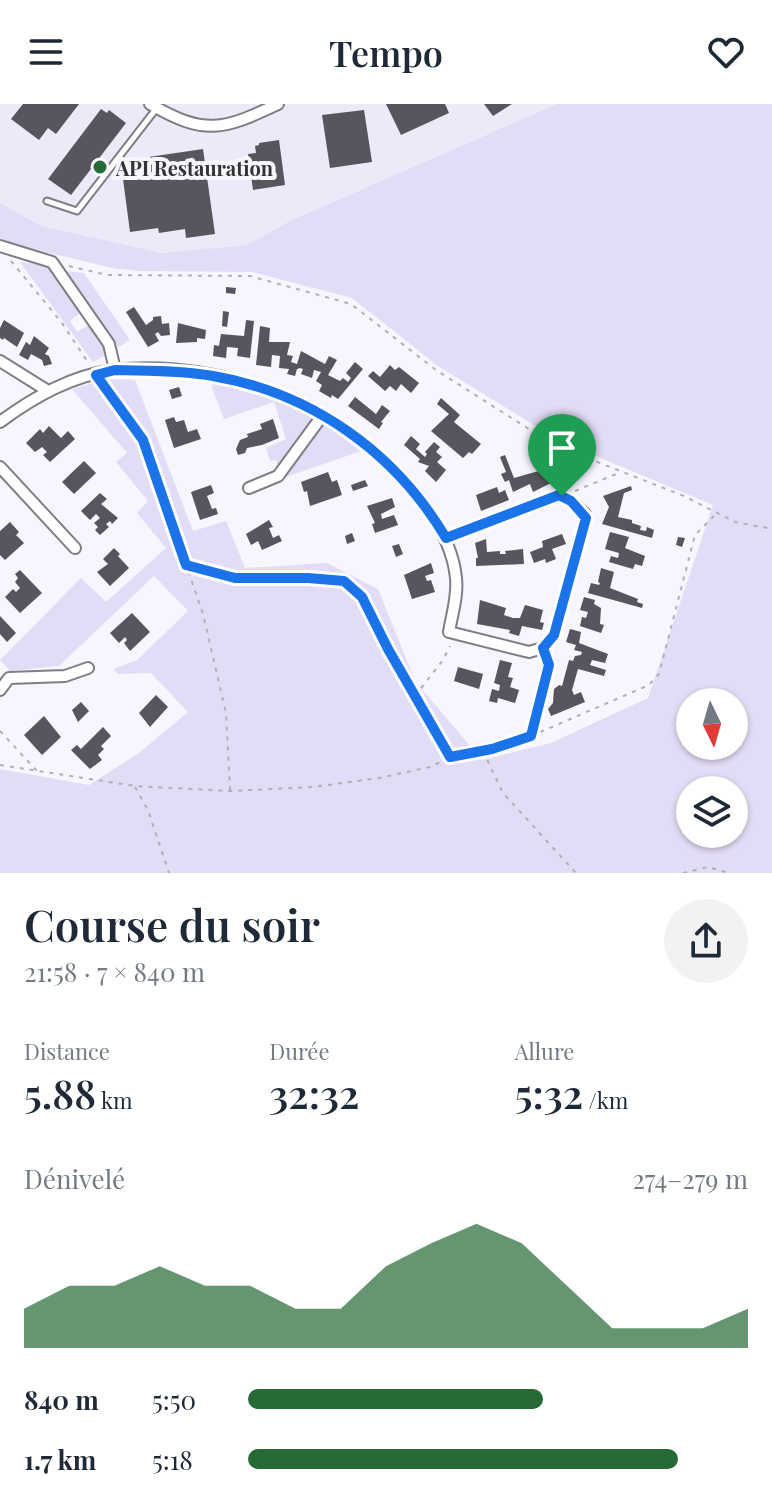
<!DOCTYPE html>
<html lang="fr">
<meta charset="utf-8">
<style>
body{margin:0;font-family:"Playfair Display",serif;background:#f2f2f3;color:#1f2937;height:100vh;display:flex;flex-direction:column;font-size:30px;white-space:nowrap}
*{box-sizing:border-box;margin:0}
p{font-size:26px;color:#747a83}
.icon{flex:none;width:44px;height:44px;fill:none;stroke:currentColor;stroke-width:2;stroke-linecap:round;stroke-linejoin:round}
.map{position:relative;height:769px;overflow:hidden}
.panel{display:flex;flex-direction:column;background:#fff;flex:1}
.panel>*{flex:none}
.needle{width:52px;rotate:175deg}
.fabs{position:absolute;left:676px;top:584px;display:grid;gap:16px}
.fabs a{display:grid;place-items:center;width:72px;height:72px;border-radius:50%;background:#fff;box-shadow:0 2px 6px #0004;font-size:40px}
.pin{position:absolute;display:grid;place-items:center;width:68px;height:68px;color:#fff;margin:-82px -34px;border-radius:50% 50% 50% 0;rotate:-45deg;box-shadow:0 0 8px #0007}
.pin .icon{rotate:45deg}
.round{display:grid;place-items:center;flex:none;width:84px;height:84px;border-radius:42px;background:#f2f2f3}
.head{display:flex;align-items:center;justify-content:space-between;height:136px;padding:0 24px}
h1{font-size:44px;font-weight:600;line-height:60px}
.metrics{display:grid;grid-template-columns:repeat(3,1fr);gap:12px;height:136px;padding:8px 24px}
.metrics div{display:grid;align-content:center}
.metrics b{font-size:40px;font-weight:600}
.metrics small{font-size:22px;font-weight:400}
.metrics p{font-size:22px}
.chart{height:224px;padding:16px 24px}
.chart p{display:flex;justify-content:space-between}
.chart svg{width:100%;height:144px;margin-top:8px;fill:#266a36;opacity:.7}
ul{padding:0 24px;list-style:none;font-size:26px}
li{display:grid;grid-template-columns:128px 96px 1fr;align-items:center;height:60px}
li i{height:20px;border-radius:10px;background:#266a36}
header{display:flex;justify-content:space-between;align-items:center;height:104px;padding:0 24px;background:#fff;font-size:36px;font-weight:600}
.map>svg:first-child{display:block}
.built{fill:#ede9f9}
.green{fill:#e3dcf6;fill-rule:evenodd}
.building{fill:#57555d}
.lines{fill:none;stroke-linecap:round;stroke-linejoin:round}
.lane-casing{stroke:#807e85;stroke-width:9}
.street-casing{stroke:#807e85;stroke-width:14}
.path{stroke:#b2b0b7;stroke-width:2;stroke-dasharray:4 6;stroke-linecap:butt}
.lane{stroke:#fff;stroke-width:5}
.street{stroke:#fff;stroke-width:10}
.route-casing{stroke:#fff;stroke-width:16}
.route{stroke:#1a73e8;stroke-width:10}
.poi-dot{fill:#266a36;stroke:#f7f5fe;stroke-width:3}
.labels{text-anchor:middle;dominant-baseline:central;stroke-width:8;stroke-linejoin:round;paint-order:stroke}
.poi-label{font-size:20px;font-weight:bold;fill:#333235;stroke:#f7f5fe;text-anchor:start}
</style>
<header><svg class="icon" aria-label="menu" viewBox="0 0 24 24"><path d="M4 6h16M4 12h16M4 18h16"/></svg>Tempo<svg class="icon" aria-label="heart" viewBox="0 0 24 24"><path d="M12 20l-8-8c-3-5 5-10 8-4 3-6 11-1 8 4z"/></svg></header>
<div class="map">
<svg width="772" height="769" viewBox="0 0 772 769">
<rect width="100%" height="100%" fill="#f7f5fe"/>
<polygon class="built" points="0,0 557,0 290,117 247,141 162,149 41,122 0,99"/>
<g class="green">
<path d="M557,0H772V769H0V665L89,681L139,649L188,608L151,569L118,570L113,565L137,556L188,507L154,472L59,562L10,567L0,556L81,474L106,498L166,444L137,409L148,397L116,358L127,349L72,285L108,275L135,276L193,427L226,417L245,464L327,459L378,485L415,577L482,656L551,639L648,594L713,401L560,337L438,262L352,194L252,168L139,167L112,164L25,143L0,134V99L41,122L162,149L247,141L290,117ZM690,598H734V642H690ZM690,686H734V730H690Z"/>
<polygon points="20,158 46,161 81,208 70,217 77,228 89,221 109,249 93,258"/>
<polygon points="66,167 84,169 130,236 119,243"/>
<path d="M213,279C249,287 282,296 314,313L279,366L276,356L270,357L266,344L286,335L274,298L224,315L212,284Z"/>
<polygon points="322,319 364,346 286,373"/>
</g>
<g class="building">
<polygon points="23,0 79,0 56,30 48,24 39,36 11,15"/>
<polygon points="386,0 445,0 449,9 401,31"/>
<polygon points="484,0 512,0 493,12"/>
<polygon points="101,5 107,9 109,6 126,19 71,91 48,75"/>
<polygon points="364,6 372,58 330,64 322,11"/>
<polygon points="279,36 285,81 253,86 248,50 256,49 255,42 259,41 259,39"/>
<polygon points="203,45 215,130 186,134 185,125 159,129 158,124 130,128 123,75 151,71 149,53"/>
<polygon points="226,183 236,184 235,190 226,189"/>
<polygon points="134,203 146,221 153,216 153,213 161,212 162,220 169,219 170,231 161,232 158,228 155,230 159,237 148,243 126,208"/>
<polygon points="223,207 229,208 227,223 222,222"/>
<polygon points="4,216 24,229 17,243 4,234 3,236 0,234 0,224"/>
<polygon points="246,216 254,217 250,254 237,252 238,244 227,243 226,254 213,252 214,241 219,242 221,230 244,232"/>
<polygon points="178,219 206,226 205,235 197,234 197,238 176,239"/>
<polygon points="260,222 270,224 269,238 290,238 287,251 293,252 291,258 297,260 301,247 325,260 329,252 337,256 328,271 340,277 343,274 348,278 351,274 346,269 355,258 363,265 338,295 332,291 331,294 319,287 322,281 316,277 321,268 314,266 312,274 301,270 303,265 300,264 297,265 295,272 287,270 289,265 279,264 280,252 272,251 271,263 256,261"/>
<polygon points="34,232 49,244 45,250 49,252 52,260 44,262 42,256 31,250 28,256 19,251 26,238 30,241"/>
<polygon points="390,261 395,266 399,263 419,279 411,289 401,280 396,287 390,282 385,287 368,272 373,267 380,273"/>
<polygon points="179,283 182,292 172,295 169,286"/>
<polygon points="355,293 376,310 382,301 390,307 381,318 383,319 379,325 348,302"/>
<polygon points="441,294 460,311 454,318 481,340 472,350 469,348 463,354 431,327 449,310 437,300"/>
<polygon points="174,313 176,318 184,316 188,328 197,325 201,335 174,344 165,316"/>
<polygon points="273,315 279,334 262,341 247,344 245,349 238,351 236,345 240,336 248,333 247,330 262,325 260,320"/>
<polygon points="49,322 61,334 68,327 75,335 50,358 43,351 47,348 42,343 35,348 26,339 40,325 43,329"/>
<polygon points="411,332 420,340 416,345 425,353 427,350 425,348 434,338 440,343 436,348 442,353 437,358 446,366 436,378 425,367 429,362 418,358 420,355 404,341"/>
<polygon points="505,351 514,374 542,366 541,364 557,358 561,368 572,365 575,373 556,380 555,377 533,388 530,380 513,388 509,376 505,378 501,370 506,368 500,353"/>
<polygon points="84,357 96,369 74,390 62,378"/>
<polygon points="328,368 332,378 337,376 342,391 310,402 307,387 304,388 301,378"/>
<polygon points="365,376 368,382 353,387 351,381"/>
<polygon points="211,381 214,389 207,392 212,405 216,404 218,410 200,416 191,388"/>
<polygon points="631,382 632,386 624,389 618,413 632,416 632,419 641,422 640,426 646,427 647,423 654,426 652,434 602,420 609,403 603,392"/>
<polygon points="497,383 499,389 505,386 509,396 481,407 476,391"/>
<polygon points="100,389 107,395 101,400 118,414 112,420 110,417 106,420 109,423 100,431 95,426 98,423 94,419 100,414 96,410 90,416 81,407"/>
<polygon points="392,394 395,403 381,410 382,415 394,411 398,421 375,429 372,420 375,419 367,402"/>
<polygon points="269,416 273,423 269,424 273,434 279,431 282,437 262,446 258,437 251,441 246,430"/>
<polygon points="10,418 19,428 16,431 24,439 5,456 0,451 0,427"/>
<polygon points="610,428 629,433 625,444 645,452 642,462 635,460 633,465 609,458 611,452 618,454 619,449 605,445"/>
<polygon points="352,429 355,437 347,440 345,432"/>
<polygon points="562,430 566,440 552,445 556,455 546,459 545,455 534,459 530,448 543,443 542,437"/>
<polygon points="678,433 685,434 682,443 676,441"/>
<polygon points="486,435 487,448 500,447 500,450 506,450 505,447 523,445 524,460 476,462 476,454 478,454 475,439"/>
<polygon points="399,440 403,450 396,453 392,442"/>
<polygon points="114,444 120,450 118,452 129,464 110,482 97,468 108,460 103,455"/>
<polygon points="431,459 434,469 425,472 427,477 431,476 435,488 412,495 404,471"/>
<polygon points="601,464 614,468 610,484 638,495 637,498 643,500 642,504 588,489 591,479 599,481 600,479 598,478"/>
<polygon points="20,466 42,489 20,509 5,493 13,485 16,488 20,484 15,478 18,474 15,470"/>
<polygon points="584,493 595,496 594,500 601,504 600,520 604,521 601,529 580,522 582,513 586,514 588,508 580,506"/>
<polygon points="480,496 506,504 504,511 513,514 520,514 525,501 543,506 540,518 544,519 542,526 522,522 519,532 509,529 510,526 477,520"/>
<polygon points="132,509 150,528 130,547 124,539 127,536 125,533 119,539 110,529"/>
<polygon points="0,512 16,529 7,538 0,530"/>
<polygon points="570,525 581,528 579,539 608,550 605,559 592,556 590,561 606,566 604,572 578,565 572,586 574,591 581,588 585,598 551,612 548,605 553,599 554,585 559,581 562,582 569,556 573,557 575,552 581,551 582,548 574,546 576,541 566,538"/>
<polygon points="500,556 512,559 508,573 513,574 510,583 519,586 515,599 498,594 497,599 489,597 492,585 499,587 500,581 494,579"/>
<polygon points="458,563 483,570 479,585 454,577"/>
<polygon points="156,591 168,603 150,623 139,609"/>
<polygon points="81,598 89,607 78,618 72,606"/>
<polygon points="44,612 61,633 42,651 24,631"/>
<polygon points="103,623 111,632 101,642 104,645 98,651 102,656 90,665 71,646 77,641 81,645"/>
</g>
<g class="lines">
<defs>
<polyline id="lane" points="47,97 77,107 156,5"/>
<g id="street">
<path d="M150,0C205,32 223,26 278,0"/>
<polyline points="0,142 52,158 109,240 115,266"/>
<polyline points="0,257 48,287"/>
<path d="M0,318C34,293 72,271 115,266C225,254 349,306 418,392C437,416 453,443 456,474C458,492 452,510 449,528L529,548L543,544L554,531L584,421L585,410L571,397L559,391L446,434"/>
<polyline points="0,363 75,444"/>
<polyline points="249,384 278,372 322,312"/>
<polyline points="0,586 9,574 65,572 88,564"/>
</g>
</defs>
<use href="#lane" class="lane-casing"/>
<use href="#street" class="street-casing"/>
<g class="path">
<polyline points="11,157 62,219 89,260"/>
<polyline points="69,162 107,171 250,172 351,200 436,266 554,341 684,392 735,418 772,425"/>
<polyline points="101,279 143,336 203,510 226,609 230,686"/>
<polyline points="575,387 621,368"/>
<polyline points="186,461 235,474 308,474 344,477 362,493 388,545 449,652"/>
<polyline points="415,592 443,556 450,542"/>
<polyline points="0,627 37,667"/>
<polyline points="531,632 549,561 547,556"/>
<polyline points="483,647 503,689 576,769"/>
<polyline points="0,661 135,682 230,687 313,683 379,674 430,663 455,651 492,645 531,632 649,581 659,570 695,431 717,409"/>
<polyline points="135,683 148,706 169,769"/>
<polyline points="683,769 708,763 729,769"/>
</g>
<use href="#lane" class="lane"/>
<use href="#street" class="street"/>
</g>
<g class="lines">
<defs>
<path id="route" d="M115,266C147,267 180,266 213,272C312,289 395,348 446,434L559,391L571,397L586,414L554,531L543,544L549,561L531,632L492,645L450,653L388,545L362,493L344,477L308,474H235L186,461L143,336L96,271Z"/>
</defs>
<use href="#route" class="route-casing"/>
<use href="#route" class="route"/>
</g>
<circle class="poi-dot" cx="100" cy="63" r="8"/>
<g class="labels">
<g class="poi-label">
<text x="116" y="63">API Restauration</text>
</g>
</g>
</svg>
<div class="fabs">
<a><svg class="needle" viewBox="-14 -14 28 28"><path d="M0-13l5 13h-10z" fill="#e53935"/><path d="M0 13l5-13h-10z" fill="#747a83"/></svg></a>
<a><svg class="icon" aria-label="layers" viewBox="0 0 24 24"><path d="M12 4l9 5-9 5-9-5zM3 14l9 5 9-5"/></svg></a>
</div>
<div class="pin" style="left:562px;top:392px;background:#1e9e55"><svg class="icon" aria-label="arrive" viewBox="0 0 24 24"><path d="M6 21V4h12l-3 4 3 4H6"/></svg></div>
</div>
<section class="panel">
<div class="head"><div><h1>Course du soir</h1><p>21:58 · 7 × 840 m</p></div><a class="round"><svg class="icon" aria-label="share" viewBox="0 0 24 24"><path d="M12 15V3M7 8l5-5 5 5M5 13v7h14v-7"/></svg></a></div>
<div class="metrics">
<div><p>Distance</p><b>5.88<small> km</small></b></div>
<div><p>Durée</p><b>32:32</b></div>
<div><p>Allure</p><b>5:32<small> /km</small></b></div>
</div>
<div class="chart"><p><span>Dénivelé</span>274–279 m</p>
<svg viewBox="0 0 160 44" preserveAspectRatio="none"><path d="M0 44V32L10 25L20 25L30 19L40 25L50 25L60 32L70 32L80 19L90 12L100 6L110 12L120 25L130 38L140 38L150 38L160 32V44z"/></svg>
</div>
<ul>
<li><b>840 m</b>5:50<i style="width:59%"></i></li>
<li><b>1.7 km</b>5:18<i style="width:86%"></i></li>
</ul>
</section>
